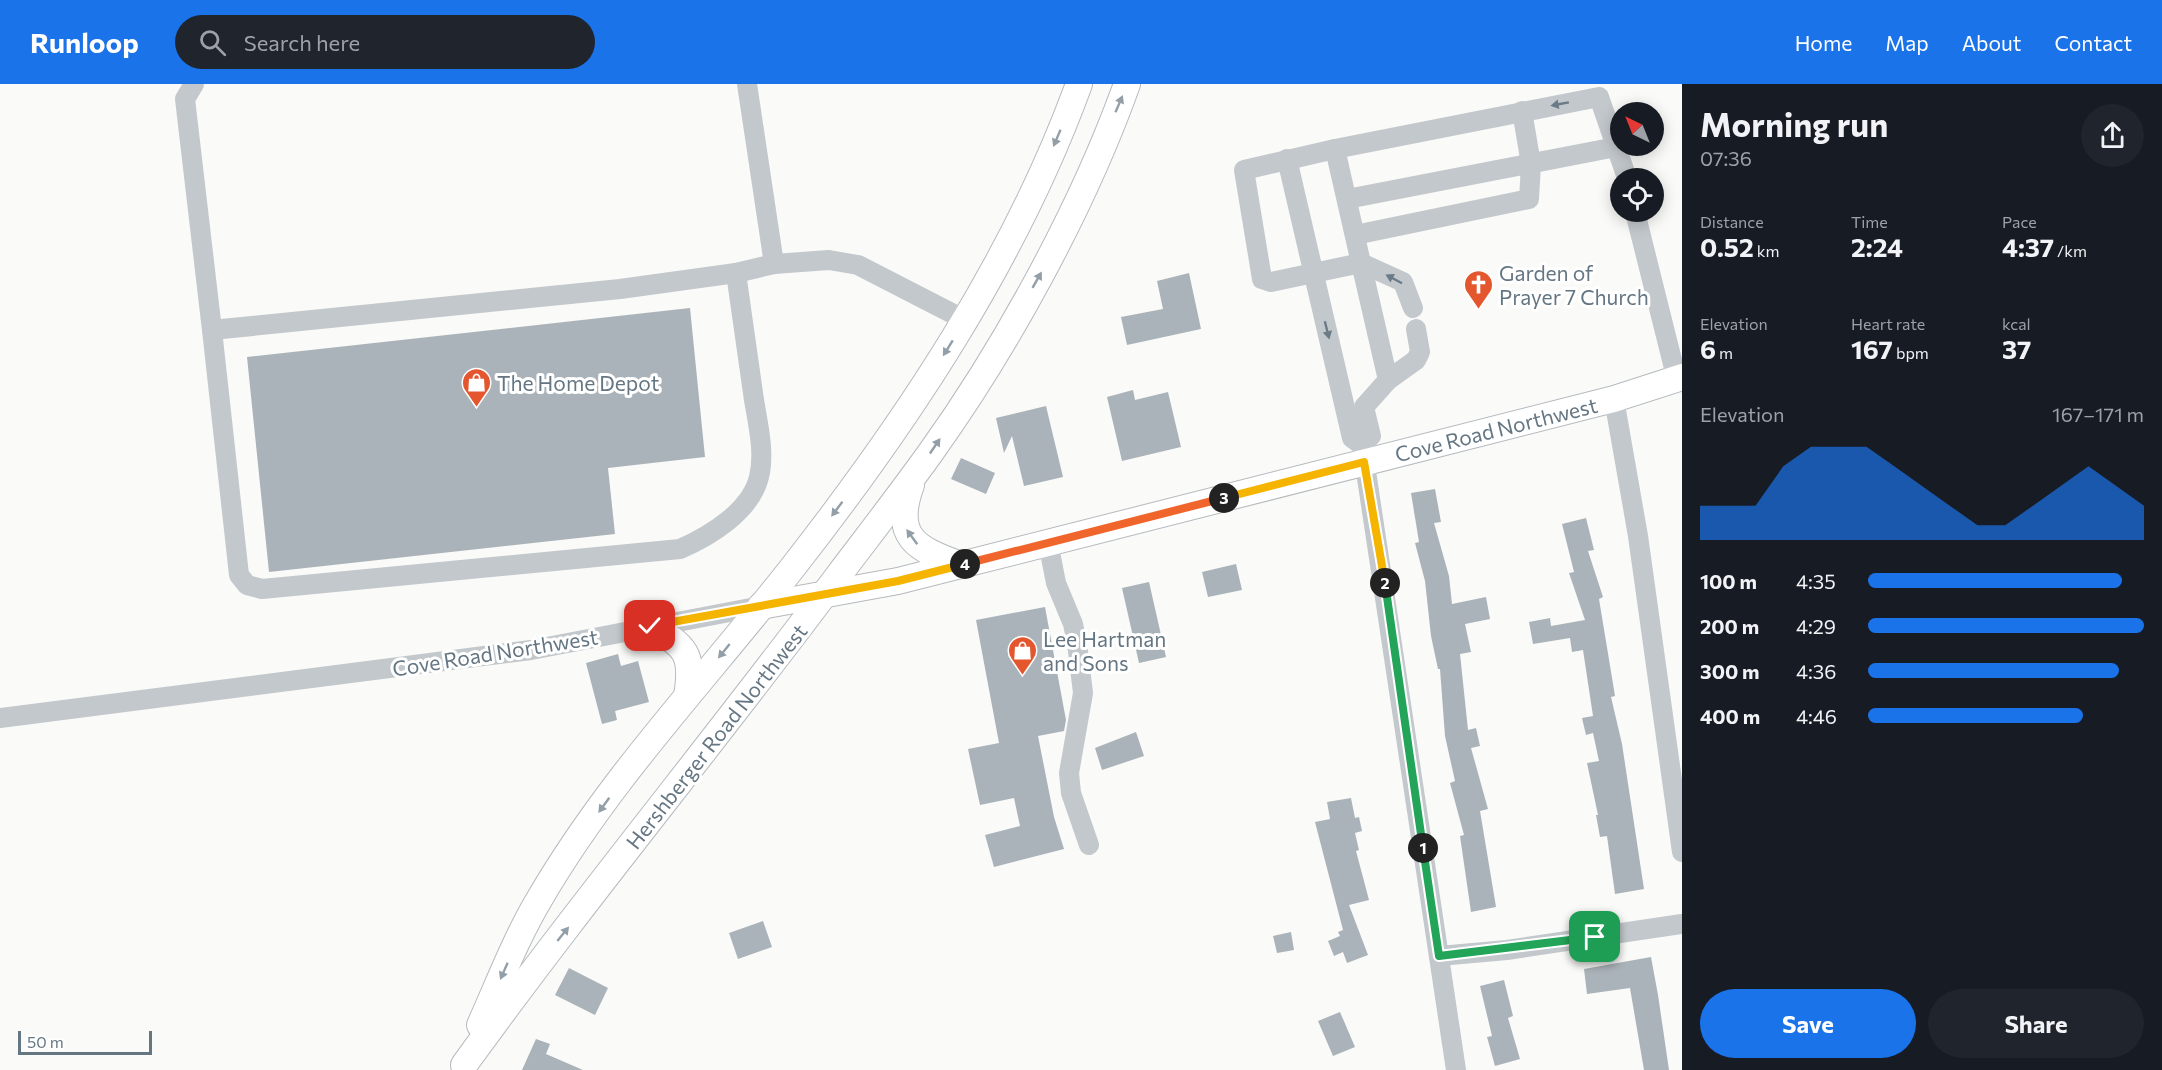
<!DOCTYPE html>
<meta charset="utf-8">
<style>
body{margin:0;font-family:Commissioner,sans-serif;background:#20242c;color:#f1f3f6;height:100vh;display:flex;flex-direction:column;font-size:22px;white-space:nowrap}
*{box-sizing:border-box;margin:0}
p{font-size:20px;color:#9ea1a6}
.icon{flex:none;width:33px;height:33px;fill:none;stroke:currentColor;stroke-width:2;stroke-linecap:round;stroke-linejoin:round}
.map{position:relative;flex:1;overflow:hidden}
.panel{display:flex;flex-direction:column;background:#171b24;width:480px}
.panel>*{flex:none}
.needle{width:39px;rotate:317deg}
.tools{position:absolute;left:1610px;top:18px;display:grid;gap:12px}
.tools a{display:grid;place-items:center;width:54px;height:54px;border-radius:50%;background:#171b24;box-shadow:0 3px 15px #0003;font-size:30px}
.scale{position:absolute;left:18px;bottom:15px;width:134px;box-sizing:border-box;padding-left:6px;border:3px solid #657683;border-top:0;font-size:16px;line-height:21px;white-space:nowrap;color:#657683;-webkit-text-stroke:4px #fff;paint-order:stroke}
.pin{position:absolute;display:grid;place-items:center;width:51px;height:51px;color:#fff;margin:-26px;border-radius:12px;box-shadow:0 3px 9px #0006}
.km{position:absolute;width:30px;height:30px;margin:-15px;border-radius:50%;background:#222;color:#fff;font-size:16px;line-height:30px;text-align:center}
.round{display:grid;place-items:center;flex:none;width:63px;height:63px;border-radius:32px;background:#20242c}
.overview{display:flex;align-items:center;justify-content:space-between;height:102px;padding:0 18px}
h1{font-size:33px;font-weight:700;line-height:45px}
.stats{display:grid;grid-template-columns:repeat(3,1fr);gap:9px;height:102px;padding:6px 18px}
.stats div{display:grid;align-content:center}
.stats b{font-size:26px;font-weight:700}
.stats small{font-size:16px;font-weight:400}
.stats p{font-size:16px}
.chart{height:168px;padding:12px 18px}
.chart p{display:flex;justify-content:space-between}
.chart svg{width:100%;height:108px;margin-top:6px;fill:#1a73e8;opacity:.7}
.primary-button{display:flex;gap:12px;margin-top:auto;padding:12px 18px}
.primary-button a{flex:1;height:69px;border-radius:36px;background:#1a73e8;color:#fff;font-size:24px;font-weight:700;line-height:69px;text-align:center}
.primary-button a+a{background:#20242c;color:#f1f3f6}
ul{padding:0 18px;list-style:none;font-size:20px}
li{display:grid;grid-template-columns:96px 72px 1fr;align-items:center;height:45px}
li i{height:15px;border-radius:8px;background:#1a73e8}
header{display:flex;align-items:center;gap:36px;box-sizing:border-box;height:84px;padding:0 30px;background:#1a73e8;color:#fff}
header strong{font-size:28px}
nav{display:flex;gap:33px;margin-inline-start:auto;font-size:21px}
.search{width:420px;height:54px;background:#20242c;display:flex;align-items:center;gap:15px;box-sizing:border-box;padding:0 21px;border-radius:33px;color:#9ea1a6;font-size:22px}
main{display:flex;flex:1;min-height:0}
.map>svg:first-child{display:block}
.building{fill:#aab3b9}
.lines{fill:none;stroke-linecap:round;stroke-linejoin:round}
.major-casing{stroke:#b5babe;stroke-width:28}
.minor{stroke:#c3c8cc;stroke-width:20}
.major{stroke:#fff;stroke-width:26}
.oneway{fill:#939fa8}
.oneway2{fill:#6a7a87}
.split-1-casing{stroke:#fff;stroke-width:12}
.split-2-casing{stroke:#fff;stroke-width:12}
.split-3-casing{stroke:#fff;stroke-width:12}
.split-4-casing{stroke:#fff;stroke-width:12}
.split-5-casing{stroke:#fff;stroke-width:12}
.split-1{stroke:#22a559;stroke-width:8}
.split-2{stroke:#22a559;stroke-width:8}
.split-3{stroke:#f5b400;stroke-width:8}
.split-4{stroke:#f0652b;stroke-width:8}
.split-5{stroke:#f5b400;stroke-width:8}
.labels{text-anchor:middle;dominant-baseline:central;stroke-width:6;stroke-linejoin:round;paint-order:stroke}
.poi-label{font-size:21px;fill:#657683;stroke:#fff;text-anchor:start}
.street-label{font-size:21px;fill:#657683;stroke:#fff}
</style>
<header>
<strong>Runloop</strong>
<div class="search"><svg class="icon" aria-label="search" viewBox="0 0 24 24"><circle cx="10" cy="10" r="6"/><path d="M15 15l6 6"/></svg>Search here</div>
<nav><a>Home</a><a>Map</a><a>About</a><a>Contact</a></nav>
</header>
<main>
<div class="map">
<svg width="1682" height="986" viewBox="0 0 1682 986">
<rect width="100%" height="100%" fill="#fafaf8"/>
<g class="building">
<polygon points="1189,189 1201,245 1127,261 1121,233 1163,225 1157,197"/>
<polygon points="690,224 705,373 608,384 615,450 269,488 247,273"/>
<polygon points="1133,306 1135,316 1168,308 1181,363 1122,377 1107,313"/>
<polygon points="1046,322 1063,393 1024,402 1012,352 1004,369 996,334"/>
<polygon points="961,374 995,389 986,410 951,395"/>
<polygon points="1435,405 1441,438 1434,439 1449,492 1452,520 1486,513 1490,535 1465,540 1471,568 1460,570 1468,646 1476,644 1480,662 1471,664 1488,725 1480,727 1496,823 1471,828 1460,752 1464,751 1450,699 1455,697 1445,652 1440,585 1438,585 1431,552 1425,497 1415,459 1419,458 1411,409"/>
<polygon points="1586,434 1594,466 1588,467 1603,513 1599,515 1615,612 1611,613 1622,660 1644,805 1615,810 1607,752 1600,753 1596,731 1598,731 1587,679 1599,677 1593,649 1586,651 1582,634 1593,632 1583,566 1572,568 1570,554 1533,560 1529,538 1550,534 1551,542 1585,536 1569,489 1574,488 1562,440"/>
<polygon points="1236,480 1242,506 1208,513 1202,488"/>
<polygon points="1149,498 1166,573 1139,579 1122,504"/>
<polygon points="1045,523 1066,636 1064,647 1038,652 1054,733 1064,765 994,783 985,751 1020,742 1014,714 980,721 968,665 999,659 976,536"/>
<polygon points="618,570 621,582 638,577 649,618 615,627 617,636 602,640 586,579"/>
<polygon points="1136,648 1144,672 1102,686 1095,664"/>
<polygon points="1351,714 1355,734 1359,733 1362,747 1355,749 1359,766 1356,767 1369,816 1349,821 1368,871 1347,879 1343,868 1334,872 1328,857 1340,852 1338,848 1343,846 1315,738 1330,735 1327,718"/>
<polygon points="763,837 772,863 738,875 729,849"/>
<polygon points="1291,848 1294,866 1277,869 1273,852"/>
<polygon points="1651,873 1658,911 1669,986 1644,986 1630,904 1587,910 1584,885"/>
<polygon points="569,884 608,904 595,931 555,911"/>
<polygon points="1504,896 1513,932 1508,934 1520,975 1495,982 1487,953 1492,952 1480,902"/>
<polygon points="1340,928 1355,963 1333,972 1318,937"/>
<polygon points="536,955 550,960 546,970 583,986 522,986"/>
</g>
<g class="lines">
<defs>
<g id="major">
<path d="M911,401C892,453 916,465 961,481"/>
<polyline points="761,522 898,497 1614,315 1682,293"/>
<path d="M650,542C686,562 694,570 687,612"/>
<path d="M480,941C499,899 516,854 540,814C610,694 708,592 793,483C908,336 1015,176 1079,0"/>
<path d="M464,981C584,815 715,657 838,492C869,451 901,410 931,368C1007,262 1083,123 1127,0"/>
</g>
</defs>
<use href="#major" class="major-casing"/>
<g class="minor">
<polyline points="194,0 185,15 212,246 620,205 736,189 774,180 829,176 858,181 965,236"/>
<polyline points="747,0 774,180"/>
<polyline points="1335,65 1361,179 1403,198 1413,224"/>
<polyline points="1287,75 1352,354 1362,361"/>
<polyline points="1347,115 1616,63"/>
<polyline points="1635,128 1677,296"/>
<polyline points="1355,151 1529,115 1531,80 1522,27"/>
<polyline points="1416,245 1420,268 1416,276 1388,296 1364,323 1371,352 1362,361 1456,986"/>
<path d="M212,246L239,491L247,501L262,505L680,465C710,452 751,427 759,393C765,369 758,340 754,316C748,274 742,231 736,189"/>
<polyline points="1388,296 1361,179 1271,198 1262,195 1244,86 1335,65 1599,13 1627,94"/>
<polyline points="1614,315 1638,452 1682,768"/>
<polyline points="1048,458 1056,499 1073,540 1077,559 1083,609 1069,689 1071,709 1089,761"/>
<polyline points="0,634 531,566 761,522"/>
<polyline points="1439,872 1507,866 1682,840"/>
</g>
<use href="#major" class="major"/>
</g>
<defs><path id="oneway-solid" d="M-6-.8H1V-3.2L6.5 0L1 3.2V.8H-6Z" transform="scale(1.5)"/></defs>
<g class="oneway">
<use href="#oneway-solid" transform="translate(1119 20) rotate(-67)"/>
<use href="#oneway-solid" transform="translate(1057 54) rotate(113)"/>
<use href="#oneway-solid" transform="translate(1037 196) rotate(-60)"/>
<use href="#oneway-solid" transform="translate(948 264) rotate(122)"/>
<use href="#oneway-solid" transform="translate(935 362) rotate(-56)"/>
<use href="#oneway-solid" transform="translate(837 425) rotate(127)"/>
<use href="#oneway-solid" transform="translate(912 453) rotate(-126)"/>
<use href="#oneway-solid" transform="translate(724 567) rotate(129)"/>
<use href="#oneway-solid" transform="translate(604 721) rotate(126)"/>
<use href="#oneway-solid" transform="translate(563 850) rotate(-51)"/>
<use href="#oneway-solid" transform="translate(504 887) rotate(114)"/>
</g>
<g class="oneway2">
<use href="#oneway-solid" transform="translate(1560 20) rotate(170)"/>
<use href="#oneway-solid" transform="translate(1394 195) rotate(-152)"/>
<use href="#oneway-solid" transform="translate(1327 246) rotate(76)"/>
</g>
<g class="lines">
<defs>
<polyline id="split-1" points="1423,764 1439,872 1595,853"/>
<polyline id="split-2" points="1385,499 1423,764"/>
<polyline id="split-3" points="1224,414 1364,378 1385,499"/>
<polyline id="split-4" points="965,480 1224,414"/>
<polyline id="split-5" points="650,542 898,497 965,480"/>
</defs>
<use href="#split-1" class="split-1-casing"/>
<use href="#split-2" class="split-2-casing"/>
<use href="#split-3" class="split-3-casing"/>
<use href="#split-4" class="split-4-casing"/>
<use href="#split-5" class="split-5-casing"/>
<use href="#split-1" class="split-1"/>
<use href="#split-2" class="split-2"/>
<use href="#split-3" class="split-3"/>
<use href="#split-4" class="split-4"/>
<use href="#split-5" class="split-5"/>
</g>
<defs>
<symbol id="church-pin" viewBox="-11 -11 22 30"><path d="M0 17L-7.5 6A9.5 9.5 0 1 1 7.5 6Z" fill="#e4572e" stroke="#fff"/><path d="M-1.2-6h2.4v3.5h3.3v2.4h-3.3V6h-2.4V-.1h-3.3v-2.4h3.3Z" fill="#fff"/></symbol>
<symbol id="shop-pin" viewBox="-11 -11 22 30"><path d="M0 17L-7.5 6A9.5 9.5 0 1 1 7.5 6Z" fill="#e4572e" stroke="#fff"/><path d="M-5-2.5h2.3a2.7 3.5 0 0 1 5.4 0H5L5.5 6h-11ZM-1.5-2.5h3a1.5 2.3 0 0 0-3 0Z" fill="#fff"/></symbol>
</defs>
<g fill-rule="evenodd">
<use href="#church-pin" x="1462" y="184" width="33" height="45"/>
<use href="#shop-pin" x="460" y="282" width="33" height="45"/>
<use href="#shop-pin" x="1006" y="550" width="33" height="45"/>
</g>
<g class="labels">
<g class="poi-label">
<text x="1499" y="188">Garden of<tspan x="1499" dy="24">Prayer 7 Church</tspan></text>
<text x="497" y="298">The Home Depot</text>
<text x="1043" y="554">Lee Hartman<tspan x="1043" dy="24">and Sons</tspan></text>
</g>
<g class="street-label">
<text transform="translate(1496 345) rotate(-14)">Cove Road Northwest</text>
<text transform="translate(495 568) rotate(-9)">Cove Road Northwest</text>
<text transform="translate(716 652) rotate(-52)">Hershberger Road Northwest</text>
</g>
</g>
</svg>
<div class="tools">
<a><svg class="needle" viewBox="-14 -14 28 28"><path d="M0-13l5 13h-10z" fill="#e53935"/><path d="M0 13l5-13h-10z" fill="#9ea1a6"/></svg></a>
<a><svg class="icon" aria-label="locate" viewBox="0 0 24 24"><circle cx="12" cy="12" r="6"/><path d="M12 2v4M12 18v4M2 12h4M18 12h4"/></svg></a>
</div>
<div class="scale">50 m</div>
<div class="pin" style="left:1595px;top:853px;background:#1e9e55"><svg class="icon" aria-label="arrive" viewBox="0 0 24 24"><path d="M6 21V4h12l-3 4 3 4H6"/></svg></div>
<div class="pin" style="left:650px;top:542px;background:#d93025"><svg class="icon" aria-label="check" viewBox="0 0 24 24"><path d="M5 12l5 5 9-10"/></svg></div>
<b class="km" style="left:1423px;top:764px">1</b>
<b class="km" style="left:1385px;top:499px">2</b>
<b class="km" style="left:1224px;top:414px">3</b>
<b class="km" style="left:965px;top:480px">4</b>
</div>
<section class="panel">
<div class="overview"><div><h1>Morning run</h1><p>07:36</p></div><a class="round"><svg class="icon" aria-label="share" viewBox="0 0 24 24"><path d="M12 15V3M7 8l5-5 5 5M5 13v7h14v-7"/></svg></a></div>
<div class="stats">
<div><p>Distance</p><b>0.52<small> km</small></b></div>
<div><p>Time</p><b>2:24</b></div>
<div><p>Pace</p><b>4:37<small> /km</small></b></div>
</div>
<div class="stats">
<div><p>Elevation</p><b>6<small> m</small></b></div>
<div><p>Heart rate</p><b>167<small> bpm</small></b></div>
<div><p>kcal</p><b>37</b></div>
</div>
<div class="chart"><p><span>Elevation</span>167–171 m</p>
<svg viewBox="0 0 160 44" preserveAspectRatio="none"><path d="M0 44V30L10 30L20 30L30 14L40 6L50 6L60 6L70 14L80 22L90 30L100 38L110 38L120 30L130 22L140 14L150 22L160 30V44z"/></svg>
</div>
<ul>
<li><b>100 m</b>4:35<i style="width:92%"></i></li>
<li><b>200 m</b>4:29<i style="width:100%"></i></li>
<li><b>300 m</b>4:36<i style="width:91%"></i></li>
<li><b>400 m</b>4:46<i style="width:78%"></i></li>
</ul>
<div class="primary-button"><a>Save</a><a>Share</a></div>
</section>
</main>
